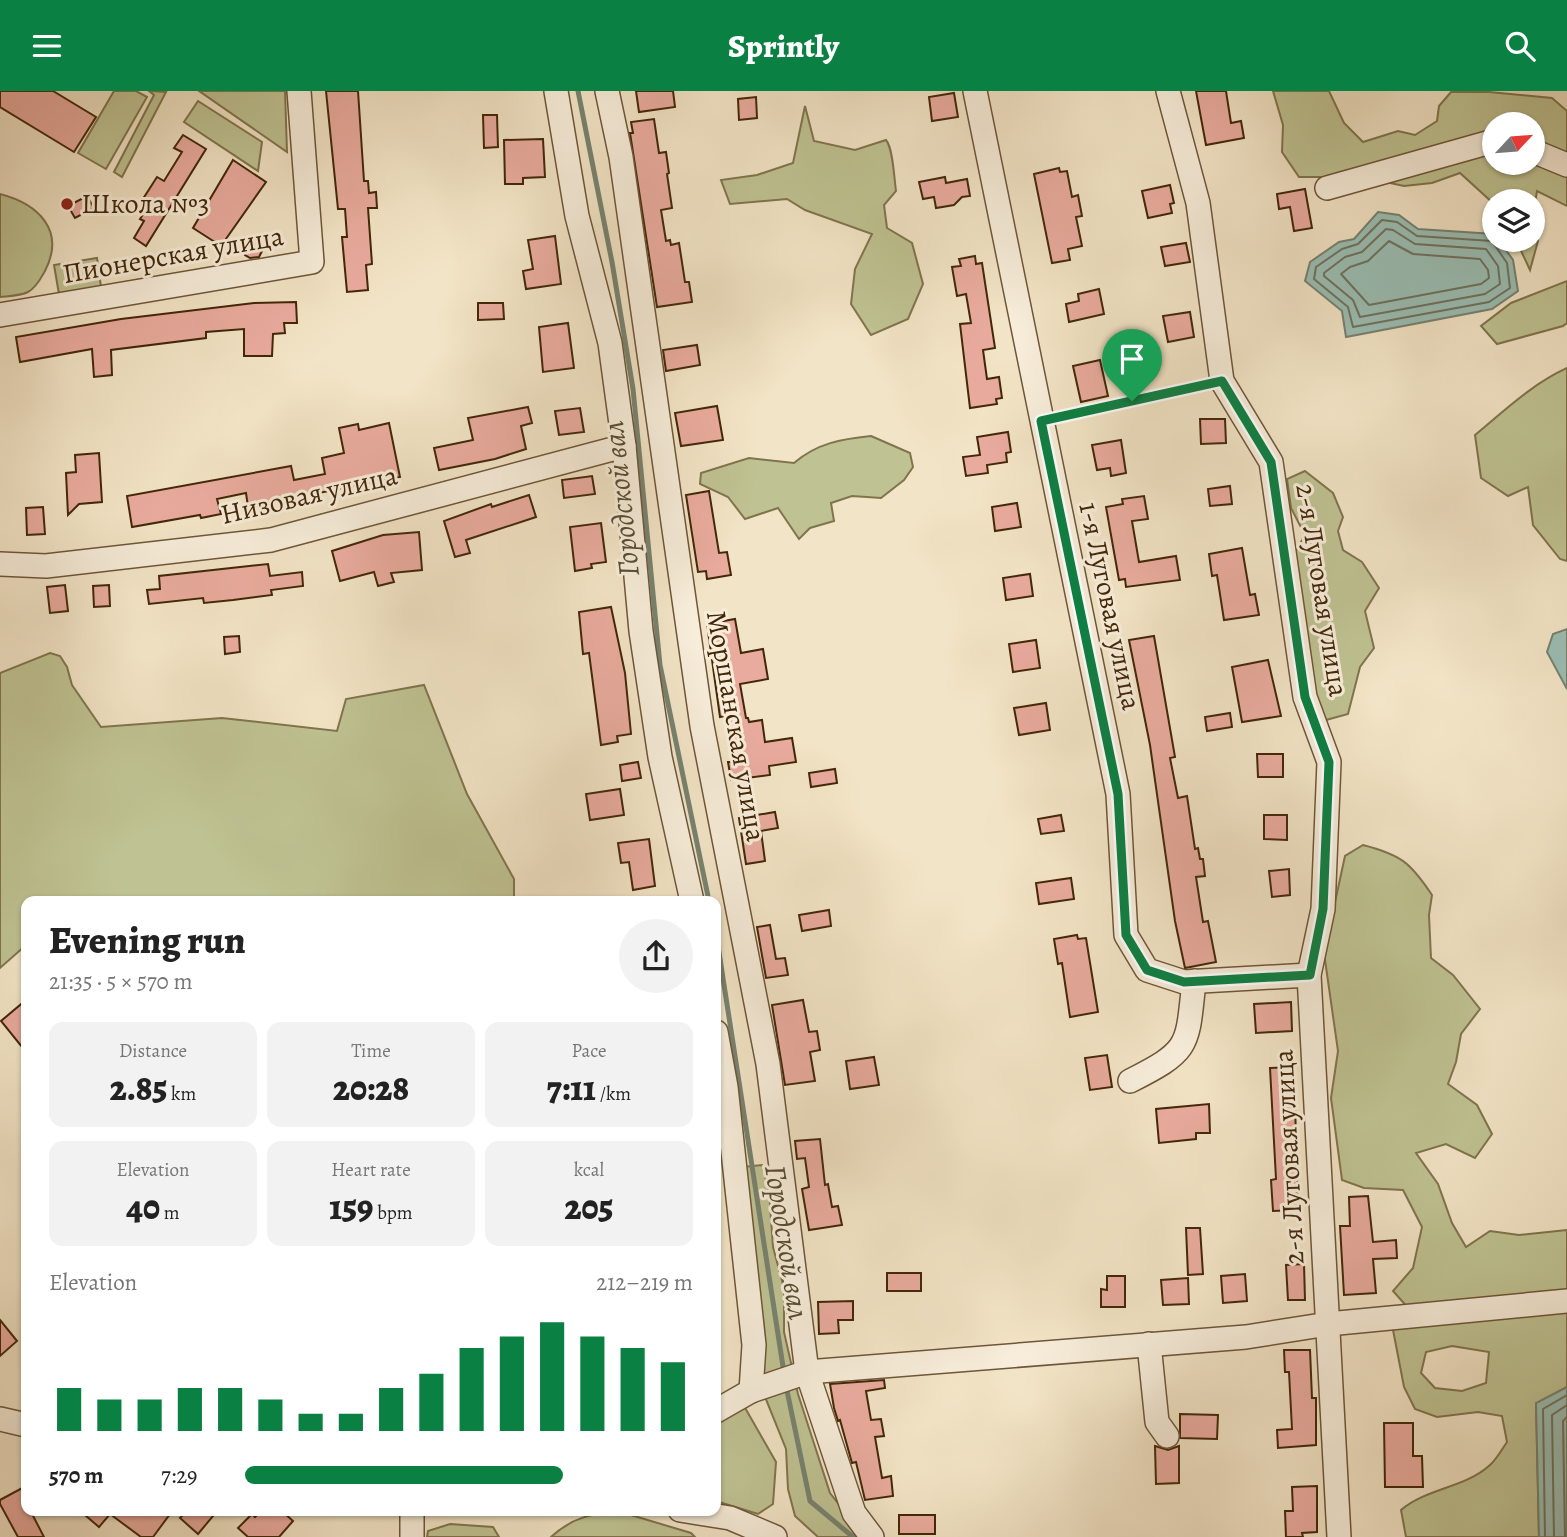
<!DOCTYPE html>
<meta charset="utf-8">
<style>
body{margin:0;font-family:Alegreya,serif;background:#f2f2f2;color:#222;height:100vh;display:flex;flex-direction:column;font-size:26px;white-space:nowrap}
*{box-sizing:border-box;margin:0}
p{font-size:23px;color:#767676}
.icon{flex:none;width:38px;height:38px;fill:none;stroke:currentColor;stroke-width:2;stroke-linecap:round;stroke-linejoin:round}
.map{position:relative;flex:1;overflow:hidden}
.details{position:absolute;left:21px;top:805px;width:700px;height:620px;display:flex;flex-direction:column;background:#fff;border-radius:14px;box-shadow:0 2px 5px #0004}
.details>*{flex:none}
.needle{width:46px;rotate:64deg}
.controls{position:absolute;left:1482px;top:21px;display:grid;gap:14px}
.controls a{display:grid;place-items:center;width:63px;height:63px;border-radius:50%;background:#fff;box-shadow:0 2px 5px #0004;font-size:35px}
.pin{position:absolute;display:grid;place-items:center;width:60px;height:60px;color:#fff;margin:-72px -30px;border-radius:50% 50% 50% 0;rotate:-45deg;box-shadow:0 0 7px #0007}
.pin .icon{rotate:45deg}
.round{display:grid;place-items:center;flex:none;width:74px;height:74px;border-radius:37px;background:#f2f2f2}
.headline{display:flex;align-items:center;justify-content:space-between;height:119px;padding:0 28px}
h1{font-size:38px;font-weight:800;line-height:52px}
.stats{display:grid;grid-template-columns:repeat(3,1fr);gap:10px;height:119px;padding:7px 28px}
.stats div{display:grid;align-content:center;border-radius:14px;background:#f2f2f2;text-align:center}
.stats b{font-size:35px;font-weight:800}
.stats small{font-size:19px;font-weight:400}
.stats p{font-size:19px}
.chart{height:196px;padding:14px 28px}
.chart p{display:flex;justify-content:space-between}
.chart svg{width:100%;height:126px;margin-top:7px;stroke:#0b8043;stroke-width:6}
ul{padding:0 28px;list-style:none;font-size:23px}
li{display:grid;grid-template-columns:112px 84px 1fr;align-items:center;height:52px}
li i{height:18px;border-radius:9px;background:#0b8043}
header{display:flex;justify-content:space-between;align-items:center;height:91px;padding:0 28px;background:#0b8043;color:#fff;font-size:32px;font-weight:800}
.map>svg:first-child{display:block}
.green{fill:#bfc292;stroke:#80744d;stroke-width:2;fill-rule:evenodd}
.water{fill:#9bbfb5;stroke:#778270;stroke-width:2}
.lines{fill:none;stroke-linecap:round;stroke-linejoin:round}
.shore{stroke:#6e735e;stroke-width:2}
.stream{stroke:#778270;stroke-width:5}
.building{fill:#e9ab9e;stroke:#422708;stroke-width:2}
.minor-casing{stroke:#6e5638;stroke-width:26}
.path{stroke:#422708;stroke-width:3.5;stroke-dasharray:2 3.5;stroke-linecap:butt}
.minor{stroke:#f7edda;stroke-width:23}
.route-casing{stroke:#fff;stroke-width:14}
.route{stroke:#0b8043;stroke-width:9}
.poi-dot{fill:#8f2418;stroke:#f7edda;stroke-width:2.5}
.labels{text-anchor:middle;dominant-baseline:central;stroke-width:6;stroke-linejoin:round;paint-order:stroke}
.poi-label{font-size:28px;fill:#422708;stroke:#f7edda;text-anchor:start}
.street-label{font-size:28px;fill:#422708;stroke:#f7edda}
.water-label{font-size:30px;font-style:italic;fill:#584d33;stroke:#f7edda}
</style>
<header><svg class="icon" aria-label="menu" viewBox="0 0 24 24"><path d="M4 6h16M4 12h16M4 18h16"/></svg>Sprintly<svg class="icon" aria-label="search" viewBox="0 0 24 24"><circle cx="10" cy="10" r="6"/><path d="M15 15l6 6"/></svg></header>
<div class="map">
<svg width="1567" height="1446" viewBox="0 0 1567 1446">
<rect width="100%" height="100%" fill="#f2e4c6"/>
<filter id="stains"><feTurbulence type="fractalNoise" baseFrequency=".00286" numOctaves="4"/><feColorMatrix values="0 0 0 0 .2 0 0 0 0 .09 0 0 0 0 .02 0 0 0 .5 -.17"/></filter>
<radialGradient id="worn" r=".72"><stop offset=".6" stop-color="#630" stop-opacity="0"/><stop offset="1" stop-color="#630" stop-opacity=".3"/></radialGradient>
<g class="green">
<polygon points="114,0 136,0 147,6 106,78 78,62"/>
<polygon points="149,0 166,1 122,86 114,81 154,4"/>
<polygon points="199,0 285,0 287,61"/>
<path d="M1273,0H1329L1344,32L1363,51L1398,40L1415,44L1437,30L1439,15L1451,1H1489L1552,7L1567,20V115L1537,100L1534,118L1538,150L1530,179L1516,149H1533V110H1494V113L1460,82L1432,92L1404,95L1362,86H1299L1282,61L1283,34ZM1494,33H1533V72H1494Z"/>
<polygon points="198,10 262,51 258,80 184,31"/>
<path d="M805,15L814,50L855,59L886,49C893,57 894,86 896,100L884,114L887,137L912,152L923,193L908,228L871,244L851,213L855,178L872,143L805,119L787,108L730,113L721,89L757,84L793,72Z"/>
<path d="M0,103C38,113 66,139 45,180C41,187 36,197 28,201C20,205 8,205 0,206Z"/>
<polygon points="97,167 101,196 59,203 54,174"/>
<polygon points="1567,190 1567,232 1563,235 1497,253 1481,235 1511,212"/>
<path d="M1567,277V470L1560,468L1533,434L1528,396L1508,405L1481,387L1475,344C1504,320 1532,293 1567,277Z"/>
<path d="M871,345L910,362L913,376L904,389L881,407L852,405L831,412L834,430L810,437L799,448L778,417L745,428L728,406L700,393L701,382L749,367L794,372C817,352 842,348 871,345Z"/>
<polygon points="1305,380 1333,402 1343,426 1338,440 1343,459 1362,471 1379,497 1365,520 1374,557 1360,576 1348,623 1326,629 1312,600 1294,475 1296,460 1305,444 1291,417 1287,388"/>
<polygon points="50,562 60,565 67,576 72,594 101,636 222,627 337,640 346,608 424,594 467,703 514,788 514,810 26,810 26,854 0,877 0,582"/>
<path d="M1363,754C1401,764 1410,771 1432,804L1429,824L1431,867L1453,884L1480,918L1461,943L1456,971L1448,993L1477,1014L1492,1043L1475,1067L1446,1053L1416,1062L1438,1093L1452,1132L1466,1156L1490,1140L1519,1144L1567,1139V1201L1409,1218L1393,1200L1413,1177L1422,1136L1403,1099L1364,1097L1342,1089L1331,1007L1338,960L1324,862L1345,765Z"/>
<polygon points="762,1074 769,1100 773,1156 784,1197 784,1241 798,1303 830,1402 859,1439 856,1446 818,1446 795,1425 788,1398 786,1358 761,1296 743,1076"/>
<path d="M1567,1218V1296L1536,1313L1539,1446H1406L1401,1419C1427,1397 1465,1397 1490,1374C1497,1368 1502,1358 1507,1351L1502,1325L1478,1321L1437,1326L1415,1318L1404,1296L1393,1239L1410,1228ZM1452,1255L1489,1261L1486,1292L1462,1300L1435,1297L1421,1282L1426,1261Z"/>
<polygon points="744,1315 776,1371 773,1413 758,1423 716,1410 716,1330"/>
<path d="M621,1421L691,1442L695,1446H551C573,1426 592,1422 621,1421Z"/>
<polygon points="450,1433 493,1436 499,1446 427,1446 428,1440"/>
</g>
<g class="water">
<polygon points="1378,121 1399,124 1418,138 1494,143 1494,149 1499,149 1513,169 1518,200 1492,218 1346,246 1342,220 1305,190 1310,171 1339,151 1354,148"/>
<polygon points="1567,538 1567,598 1547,561 1553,543"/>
<polygon points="1567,1296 1567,1446 1539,1446 1536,1312"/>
</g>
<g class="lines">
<g class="shore">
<polygon points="1382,129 1397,131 1417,145 1492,150 1507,172 1510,197 1489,211 1353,236 1348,216 1314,188 1316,176 1342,158 1358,153"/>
<polygon points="1386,138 1393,139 1415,153 1486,158 1498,175 1500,193 1485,203 1360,226 1353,209 1324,185 1324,182 1345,166 1362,161"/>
<polygon points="1389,150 1413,163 1480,168 1488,179 1489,187 1481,193 1369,214 1341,183 1350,176 1368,170"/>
<polyline points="1545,1446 1543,1318 1567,1304"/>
<polyline points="1554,1446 1552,1324 1567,1314"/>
<polyline points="1565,1446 1563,1330 1567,1326"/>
</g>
<g class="stream">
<polyline points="578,0 612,171 633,298 660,574 709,810"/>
<polyline points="716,842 784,1282"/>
<polyline points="786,1295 810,1410 853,1446"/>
</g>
</g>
<g class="building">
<polygon points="0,0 53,0 96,26 74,61 0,16"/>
<polygon points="326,0 358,0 364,90 368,90 369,102 376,101 377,117 368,117 372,173 366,174 368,199 347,201 342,146 347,146 345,118 338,118"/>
<polygon points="636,0 673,0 675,16 639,21"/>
<polygon points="1196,0 1226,0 1231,32 1241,30 1244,47 1206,54"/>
<polygon points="954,2 958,26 932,30 929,6"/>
<polygon points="756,6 757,27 739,29 738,8"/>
<polygon points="483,24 497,24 498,56 484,57"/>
<polygon points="654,28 659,62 666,61 669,82 667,83 672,117 661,119 666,150 670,149 671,154 679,152 685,191 689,191 692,211 657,216 630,42 633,42 631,31"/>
<polygon points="183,44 206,58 146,155 134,147 144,130 140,128 148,115 141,111 157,86 164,90 182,61 174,57"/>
<polygon points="543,48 545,86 523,87 523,93 505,93 504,49"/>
<polygon points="233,69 266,91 221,155 193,137"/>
<polygon points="1059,77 1060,81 1067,80 1072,106 1078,104 1082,125 1076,126 1082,155 1068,158 1070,169 1052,172 1034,83"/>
<polygon points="945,86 946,92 967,88 970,105 962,106 954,114 936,117 934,106 923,108 919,91"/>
<polygon points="1170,94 1174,112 1170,113 1172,122 1148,127 1142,100"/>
<polygon points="1305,98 1312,137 1294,140 1290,116 1279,118 1277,103"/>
<polygon points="87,105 94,117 75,127 68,115"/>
<polygon points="555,145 561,193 526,198 523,180 533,178 528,149"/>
<polygon points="253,149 258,150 263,158 259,166 250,167 245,164 241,152"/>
<polygon points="1186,152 1190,171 1165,175 1161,156"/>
<polygon points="975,165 976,173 982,172 995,257 983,259 987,288 999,286 1002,307 996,308 997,313 970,317 960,233 971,232 966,203 957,205 952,176 961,175 959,168"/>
<polygon points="1099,198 1104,223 1069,231 1066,213 1079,210 1078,203"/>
<polygon points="296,211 297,232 284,232 285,242 273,243 272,265 244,265 244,238 206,241 206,247 111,259 112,284 94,286 92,258 20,271 16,246 121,228 254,212"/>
<polygon points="478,212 503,212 504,228 478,229"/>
<polygon points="1190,221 1194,246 1168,251 1163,225"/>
<polygon points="568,232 574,277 543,281 539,236"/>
<polygon points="697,254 700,274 666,280 663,259"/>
<polygon points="1100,269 1108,305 1081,311 1073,275"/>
<polygon points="717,315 723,349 681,355 675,322"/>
<polygon points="528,316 532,332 521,335 526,358 495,368 439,379 434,357 473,349 468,327"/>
<polygon points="580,317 584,341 559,344 555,320"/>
<polygon points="1200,328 1225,328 1226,352 1201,353"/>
<polygon points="389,332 400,386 248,416 246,402 217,408 221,423 201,427 200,424 132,436 127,405 291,375 294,389 325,383 322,367 344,362 339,337 358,333 359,339"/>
<polygon points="1008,341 1011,361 1006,362 1007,371 987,374 988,382 966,385 963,366 980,364 977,346"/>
<polygon points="1121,349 1126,382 1111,385 1110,377 1097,379 1092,354"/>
<polygon points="99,362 102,411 79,413 68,424 66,382 76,381 75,364"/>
<polygon points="592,385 595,403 564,407 562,389"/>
<polygon points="1230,395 1232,413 1210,415 1208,398"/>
<polygon points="709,400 719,462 727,461 731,484 707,488 706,480 698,481 686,404"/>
<polygon points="529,404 536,426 466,449 470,462 455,466 444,430 491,413 492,416"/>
<polygon points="1144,405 1148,428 1132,430 1139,471 1176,465 1180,489 1126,496 1125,488 1119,489 1106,416 1123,413 1122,408"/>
<polygon points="1017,412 1021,436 995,440 992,416"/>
<polygon points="43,416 45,443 27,444 26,417"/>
<polygon points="601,432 606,471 591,473 592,477 575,480 570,436"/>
<polygon points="419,441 422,479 391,482 394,491 378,495 374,481 340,490 332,460 383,444"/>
<polygon points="1242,457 1250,504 1255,503 1259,524 1224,529 1217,484 1212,485 1209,463"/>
<polygon points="268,473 270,485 302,481 303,495 271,499 272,504 233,509 204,512 203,507 149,513 147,499 160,498 159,485"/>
<polygon points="1030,483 1033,505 1006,509 1003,487"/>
<polygon points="65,494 68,520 50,522 47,496"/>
<polygon points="109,494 110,515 94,516 93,495"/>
<polygon points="611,516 625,582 631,643 617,645 618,651 601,654 589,562 583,563 579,521"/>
<polygon points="735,528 741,562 763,558 768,588 740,593 746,627 748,627 749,631 762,629 765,651 792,647 796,671 769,675 770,684 731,689 728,671 732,671 725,625 720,626 707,533"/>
<polygon points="239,545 240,561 225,563 224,546"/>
<polygon points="1154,545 1175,666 1170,667 1178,707 1187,705 1195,758 1198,757 1200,768 1203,768 1205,785 1196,786 1203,831 1208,830 1216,871 1185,877 1175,830 1150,654 1129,549"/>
<polygon points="1036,549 1040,577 1013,581 1009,553"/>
<polygon points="1268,569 1281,625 1242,631 1232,576"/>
<polygon points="1046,612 1050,639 1019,644 1014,617"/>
<polygon points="1230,622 1232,636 1207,640 1205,626"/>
<polygon points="1257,663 1283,663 1283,686 1258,686"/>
<polygon points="638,671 641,687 622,690 620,674"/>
<polygon points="835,678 837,692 811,696 809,682"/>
<polygon points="620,698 624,724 590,729 586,703"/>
<polygon points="775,721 778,737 761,740 765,770 746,773 739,727"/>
<polygon points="1061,724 1064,740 1041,743 1038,728"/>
<polygon points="1264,724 1287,724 1287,749 1264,748"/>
<polygon points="649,748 655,795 633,799 629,771 621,772 618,752"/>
<polygon points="1289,778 1290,804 1272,806 1269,780"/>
<polygon points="1071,787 1074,808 1039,813 1036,792"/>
<polygon points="829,819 831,835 802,840 799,824"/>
<polygon points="770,834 776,868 785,867 788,884 766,887 757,836"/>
<polygon points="1077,844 1078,848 1086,847 1098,921 1070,926 1062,872 1058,873 1054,848"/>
<polygon points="26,909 26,961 1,930"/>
<polygon points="803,909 809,941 817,940 820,959 810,961 815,990 785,994 772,914"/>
<polygon points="1291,911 1292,940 1256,942 1254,913"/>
<polygon points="1107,964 1112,996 1090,999 1085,967"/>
<polygon points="874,966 879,994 850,998 846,970"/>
<polygon points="1294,976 1298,1119 1273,1120 1271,1089 1276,1088 1270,977"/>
<polygon points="1209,1013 1210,1042 1196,1042 1196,1048 1159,1052 1156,1018"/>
<polygon points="820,1048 825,1094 828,1093 832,1116 838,1115 842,1134 809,1139 802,1098 809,1096 805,1067 797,1068 795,1050"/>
<polygon points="1368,1105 1373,1151 1396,1149 1397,1167 1373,1168 1376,1202 1344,1204 1340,1135 1350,1135 1349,1106"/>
<polygon points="1186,1137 1200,1137 1203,1183 1188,1184"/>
<polygon points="1304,1173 1305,1209 1288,1209 1286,1174"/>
<rect x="887" y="1182" width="34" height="18"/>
<polygon points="1245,1183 1247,1210 1223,1212 1221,1185"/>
<polygon points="1107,1185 1125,1185 1125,1216 1101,1216 1101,1198 1107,1199"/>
<polygon points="1188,1187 1189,1213 1163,1214 1161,1189"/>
<polygon points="853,1210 853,1229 838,1229 839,1242 819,1243 818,1211"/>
<polygon points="0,1229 17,1250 0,1265"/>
<polygon points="1284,1259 1310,1259 1312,1307 1316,1307 1316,1354 1278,1357 1277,1339 1292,1338 1289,1281 1285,1281"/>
<polygon points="884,1289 885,1297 866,1300 871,1329 881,1328 884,1345 875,1346 882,1387 891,1385 893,1405 865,1409 856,1371 852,1372 840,1329 838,1330 834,1317 830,1293"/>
<polygon points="1180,1323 1218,1324 1217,1348 1180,1347"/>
<polygon points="1384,1332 1413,1332 1413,1365 1422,1365 1423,1396 1385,1396"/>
<polygon points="1155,1355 1168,1359 1179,1355 1179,1392 1156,1393"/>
<polygon points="26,1395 26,1419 30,1419 44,1446 18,1446 0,1413 0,1409"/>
<polygon points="1317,1395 1317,1441 1302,1442 1303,1446 1286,1446 1285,1420 1293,1420 1292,1396"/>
<polygon points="79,1419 173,1419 153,1446 141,1446 110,1423 99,1436"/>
<polygon points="187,1419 218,1419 198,1443 180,1427"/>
<polygon points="262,1419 281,1419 293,1430 279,1446 248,1446 238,1437 252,1423 255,1426"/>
<rect x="899" y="1424" width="36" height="19"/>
</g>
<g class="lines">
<defs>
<g id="minor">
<polyline points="556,0 577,125 610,252 624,355 641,540 660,666 692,810"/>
<polyline points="607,0 621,66 702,635 768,973 807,1281 854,1422 872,1446"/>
<polyline points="975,0 1118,703 1126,844 1147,879 1184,891 1309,884"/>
<polyline points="1168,0 1198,112 1222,290 1271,371 1305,606 1329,671 1323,818 1309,884 1339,1446"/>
<polyline points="1533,60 1567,74"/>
<polyline points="1327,97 1494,50"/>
<polyline points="0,224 312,171 299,0"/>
<polyline points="0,473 46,475 271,449 624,355"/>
<polyline points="716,941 726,996 754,1254 751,1300"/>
<path d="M1130,990C1191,959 1187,956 1194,890"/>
<polyline points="1149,1253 1157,1331 1167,1345"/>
<polyline points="716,1320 751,1300 807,1281 1246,1246 1328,1233 1567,1210"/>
<polyline points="0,1328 26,1334"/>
<polyline points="412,1419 412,1446"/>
<polyline points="680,1419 730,1427 775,1446"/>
</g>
</defs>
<use href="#minor" class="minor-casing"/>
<polyline class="path" points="1060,325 1203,294"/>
<use href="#minor" class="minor"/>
</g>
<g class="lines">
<defs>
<polygon id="route" points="1222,290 1271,371 1305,606 1329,671 1323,818 1310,884 1184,891 1147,879 1126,844 1118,703 1041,330"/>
</defs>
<use href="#route" class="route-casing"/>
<use href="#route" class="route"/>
</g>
<circle class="poi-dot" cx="67" cy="113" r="7"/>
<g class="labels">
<g class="poi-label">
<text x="81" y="113">Школа №3</text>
</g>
<g class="street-label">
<text transform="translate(173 164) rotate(-10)">Пионерская улица</text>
<text transform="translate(309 404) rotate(-13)">Низовая улица</text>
<text transform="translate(1322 499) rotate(81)">2-я Луговая улица</text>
<text transform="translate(1110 515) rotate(78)">1-я Луговая улица</text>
<text transform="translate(736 635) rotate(80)">Моршанская улица</text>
<text transform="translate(1289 1066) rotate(-93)">2-я Луговая улица</text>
</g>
<g class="water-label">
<text transform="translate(621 408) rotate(-96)">Городской вал</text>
<text transform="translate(787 1151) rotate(81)">Городской вал</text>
</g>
</g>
<rect width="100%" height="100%" filter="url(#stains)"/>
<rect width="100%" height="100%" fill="url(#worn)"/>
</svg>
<div class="controls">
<a><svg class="needle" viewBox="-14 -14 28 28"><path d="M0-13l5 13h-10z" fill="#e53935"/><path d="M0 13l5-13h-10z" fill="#767676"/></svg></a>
<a><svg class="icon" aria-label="layers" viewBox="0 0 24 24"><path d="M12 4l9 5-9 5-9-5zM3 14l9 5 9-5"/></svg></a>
</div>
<div class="pin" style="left:1132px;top:310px;background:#1e9e55"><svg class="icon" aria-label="arrive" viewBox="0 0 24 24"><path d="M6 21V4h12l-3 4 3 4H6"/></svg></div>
<section class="details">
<div class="headline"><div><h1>Evening run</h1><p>21:35 · 5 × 570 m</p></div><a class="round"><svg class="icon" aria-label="share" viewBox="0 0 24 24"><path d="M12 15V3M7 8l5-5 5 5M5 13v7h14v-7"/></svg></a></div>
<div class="stats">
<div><p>Distance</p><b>2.85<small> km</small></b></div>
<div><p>Time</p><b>20:28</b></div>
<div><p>Pace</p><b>7:11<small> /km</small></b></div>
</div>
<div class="stats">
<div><p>Elevation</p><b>40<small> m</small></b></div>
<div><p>Heart rate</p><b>159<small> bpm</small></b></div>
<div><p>kcal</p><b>205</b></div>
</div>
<div class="chart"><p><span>Elevation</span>212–219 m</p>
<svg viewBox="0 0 160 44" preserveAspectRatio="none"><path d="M5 44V29M15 44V33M25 44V33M35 44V29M45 44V29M55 44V33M65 44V38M75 44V38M85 44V29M95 44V24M105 44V15M115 44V11M125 44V6M135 44V11M145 44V15M155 44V20"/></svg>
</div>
<ul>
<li><b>570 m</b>7:29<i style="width:71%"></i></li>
</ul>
</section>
</div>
